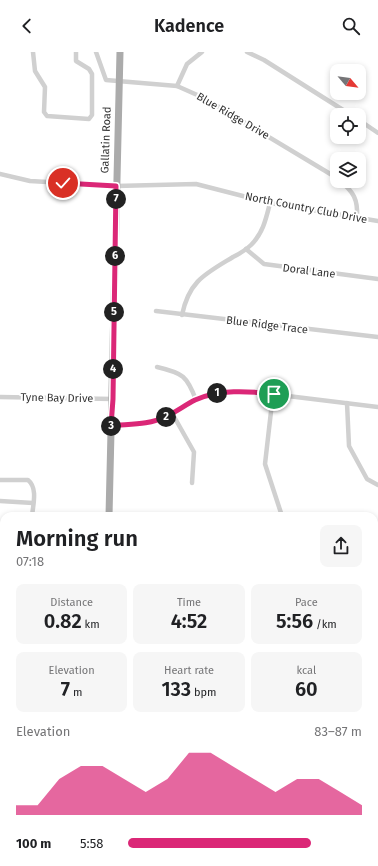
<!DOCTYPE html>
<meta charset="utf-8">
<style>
body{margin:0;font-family:"Fira Sans",sans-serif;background:#f6f6f6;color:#202124;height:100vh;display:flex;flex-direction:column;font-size:15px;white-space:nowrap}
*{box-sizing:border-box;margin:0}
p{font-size:13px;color:#757577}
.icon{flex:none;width:22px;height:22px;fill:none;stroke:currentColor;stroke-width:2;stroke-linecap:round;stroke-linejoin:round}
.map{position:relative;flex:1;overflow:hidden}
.panel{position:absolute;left:0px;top:460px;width:378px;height:354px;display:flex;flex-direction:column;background:#fff;border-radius:12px 12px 0 0;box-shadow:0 2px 6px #0003}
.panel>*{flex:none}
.needle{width:26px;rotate:119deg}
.tools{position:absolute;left:330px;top:12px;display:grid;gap:8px}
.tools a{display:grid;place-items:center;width:36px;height:36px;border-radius:8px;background:#fff;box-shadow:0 2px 6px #0003;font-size:20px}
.pin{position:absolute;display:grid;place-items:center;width:34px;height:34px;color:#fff;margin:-17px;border:2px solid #fff;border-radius:50%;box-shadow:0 1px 4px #0007}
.km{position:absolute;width:20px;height:20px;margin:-10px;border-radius:50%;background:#222;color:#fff;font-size:11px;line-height:20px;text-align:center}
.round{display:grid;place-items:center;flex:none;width:42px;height:42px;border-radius:8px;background:#f6f6f6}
.summary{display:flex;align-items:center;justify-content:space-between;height:68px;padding:0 16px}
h1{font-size:22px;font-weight:600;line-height:30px}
.stats{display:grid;grid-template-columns:repeat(3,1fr);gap:6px;height:68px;padding:4px 16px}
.stats div{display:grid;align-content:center;border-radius:8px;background:#f6f6f6;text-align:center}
.stats b{font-size:20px;font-weight:600}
.stats small{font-size:11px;font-weight:400}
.stats p{font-size:11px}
.chart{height:112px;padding:8px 16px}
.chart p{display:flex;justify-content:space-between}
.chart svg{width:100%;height:72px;margin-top:4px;fill:#db2777;opacity:.7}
ul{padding:0 16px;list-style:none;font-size:13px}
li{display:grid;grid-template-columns:64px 48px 1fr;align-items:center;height:30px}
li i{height:10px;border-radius:5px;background:#db2777}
header{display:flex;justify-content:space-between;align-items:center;height:52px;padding:0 16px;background:#fff;font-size:18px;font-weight:600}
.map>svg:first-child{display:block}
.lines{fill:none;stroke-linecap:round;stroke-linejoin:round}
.minor{stroke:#d0d0d0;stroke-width:4.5}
.primary{stroke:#ababab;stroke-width:7}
.route-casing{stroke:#fff;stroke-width:8}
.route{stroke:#db2777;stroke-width:5}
.labels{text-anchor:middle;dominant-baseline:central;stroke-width:4;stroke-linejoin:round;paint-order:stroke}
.street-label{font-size:11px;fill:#333;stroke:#fff}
</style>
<header><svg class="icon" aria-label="back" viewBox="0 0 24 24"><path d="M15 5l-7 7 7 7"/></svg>Kadence<svg class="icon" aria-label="search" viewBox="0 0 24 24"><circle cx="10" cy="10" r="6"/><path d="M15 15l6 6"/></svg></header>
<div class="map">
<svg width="378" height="814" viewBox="0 0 378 814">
<rect width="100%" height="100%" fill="#fff"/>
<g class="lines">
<g class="minor">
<polyline points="33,0 35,19 45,35 44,60 47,64 89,67 92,63 92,22 89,17 76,9 76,0"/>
<polyline points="96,0 106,28 177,34 204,46 337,126"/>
<polyline points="247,0 264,8 351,63"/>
<polyline points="177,34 187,12 202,0"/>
<polyline points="359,68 378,81"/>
<polyline points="0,122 30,129 116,134 196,132 270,151 378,169"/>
<path d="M340,129C354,140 358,148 357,165"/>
<polyline points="246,197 264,212 378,227"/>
<polyline points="156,259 378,285"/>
<path d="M182,263C189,229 205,222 233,205C239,202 246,198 251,193C263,181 266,167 270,151"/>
<path d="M157,315C183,321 187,324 196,348"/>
<polyline points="273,342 265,412 281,461 284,464"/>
<polyline points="0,345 113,347"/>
<polyline points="347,351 349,394 367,427 378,433"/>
<polyline points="172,361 194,400 192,431"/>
<polyline points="111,374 149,370 165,365 196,348 217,341 255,340 378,355"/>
<path d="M0,428H28C38,436 33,453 32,464"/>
<polyline points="0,449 33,451"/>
<polyline points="0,500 4,500"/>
<polyline points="374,517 378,518"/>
<polyline points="0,525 4,526"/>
<polyline points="0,584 4,585"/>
<polyline points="3,614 4,614"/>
<polyline points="0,679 4,679"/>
</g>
<g class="primary">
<polyline points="109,464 120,0"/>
<polyline points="99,814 99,810"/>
</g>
</g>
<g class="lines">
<defs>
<path id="route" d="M63,131L116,134L113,347L111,374C129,372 149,373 165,365C176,360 185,353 195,348C219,337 248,339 274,342"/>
</defs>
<use href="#route" class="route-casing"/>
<use href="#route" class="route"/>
</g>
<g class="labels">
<g class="street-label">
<text transform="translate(233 64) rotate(30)">Blue Ridge Drive</text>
<text transform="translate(106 88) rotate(-88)">Gallatin Road</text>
<text transform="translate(306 156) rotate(11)">North Country Club Drive</text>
<text transform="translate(309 219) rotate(7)">Doral Lane</text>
<text transform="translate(267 273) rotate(7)">Blue Ridge Trace</text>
<text transform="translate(57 346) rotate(1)">Tyne Bay Drive</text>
</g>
</g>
</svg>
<div class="tools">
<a><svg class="needle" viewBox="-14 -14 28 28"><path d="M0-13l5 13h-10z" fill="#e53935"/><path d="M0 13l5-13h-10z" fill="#757577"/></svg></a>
<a><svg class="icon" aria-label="locate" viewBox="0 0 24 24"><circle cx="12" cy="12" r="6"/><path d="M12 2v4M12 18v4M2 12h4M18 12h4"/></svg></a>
<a><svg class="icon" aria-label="layers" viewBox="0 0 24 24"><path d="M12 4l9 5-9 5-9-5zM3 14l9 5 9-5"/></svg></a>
</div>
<div class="pin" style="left:274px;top:342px;background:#1e9e55"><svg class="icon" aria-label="arrive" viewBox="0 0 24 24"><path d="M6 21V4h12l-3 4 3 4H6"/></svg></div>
<div class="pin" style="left:63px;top:131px;background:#d93025"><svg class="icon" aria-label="check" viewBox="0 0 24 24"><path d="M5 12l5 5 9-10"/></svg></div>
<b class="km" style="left:217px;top:341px">1</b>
<b class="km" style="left:166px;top:365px">2</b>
<b class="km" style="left:111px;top:374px">3</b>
<b class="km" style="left:113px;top:317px">4</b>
<b class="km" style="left:114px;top:260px">5</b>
<b class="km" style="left:115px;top:204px">6</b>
<b class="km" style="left:116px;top:147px">7</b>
<section class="panel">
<div class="summary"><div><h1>Morning run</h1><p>07:18</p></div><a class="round"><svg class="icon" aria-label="share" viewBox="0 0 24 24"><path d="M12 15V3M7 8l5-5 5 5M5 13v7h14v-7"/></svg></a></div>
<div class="stats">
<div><p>Distance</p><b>0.82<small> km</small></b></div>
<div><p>Time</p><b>4:52</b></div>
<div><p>Pace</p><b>5:56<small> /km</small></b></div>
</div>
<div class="stats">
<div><p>Elevation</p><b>7<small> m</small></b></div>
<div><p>Heart rate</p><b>133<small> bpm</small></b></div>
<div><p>kcal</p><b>60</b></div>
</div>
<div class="chart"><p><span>Elevation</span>83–87 m</p>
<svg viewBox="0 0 160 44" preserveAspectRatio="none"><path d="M0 44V38L10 38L20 22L30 14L40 14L50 22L60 30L70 22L80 6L90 6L100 14L110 22L120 30L130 22L140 22L150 30L160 38V44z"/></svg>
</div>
<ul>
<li><b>100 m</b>5:58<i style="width:78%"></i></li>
</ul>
</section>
</div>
